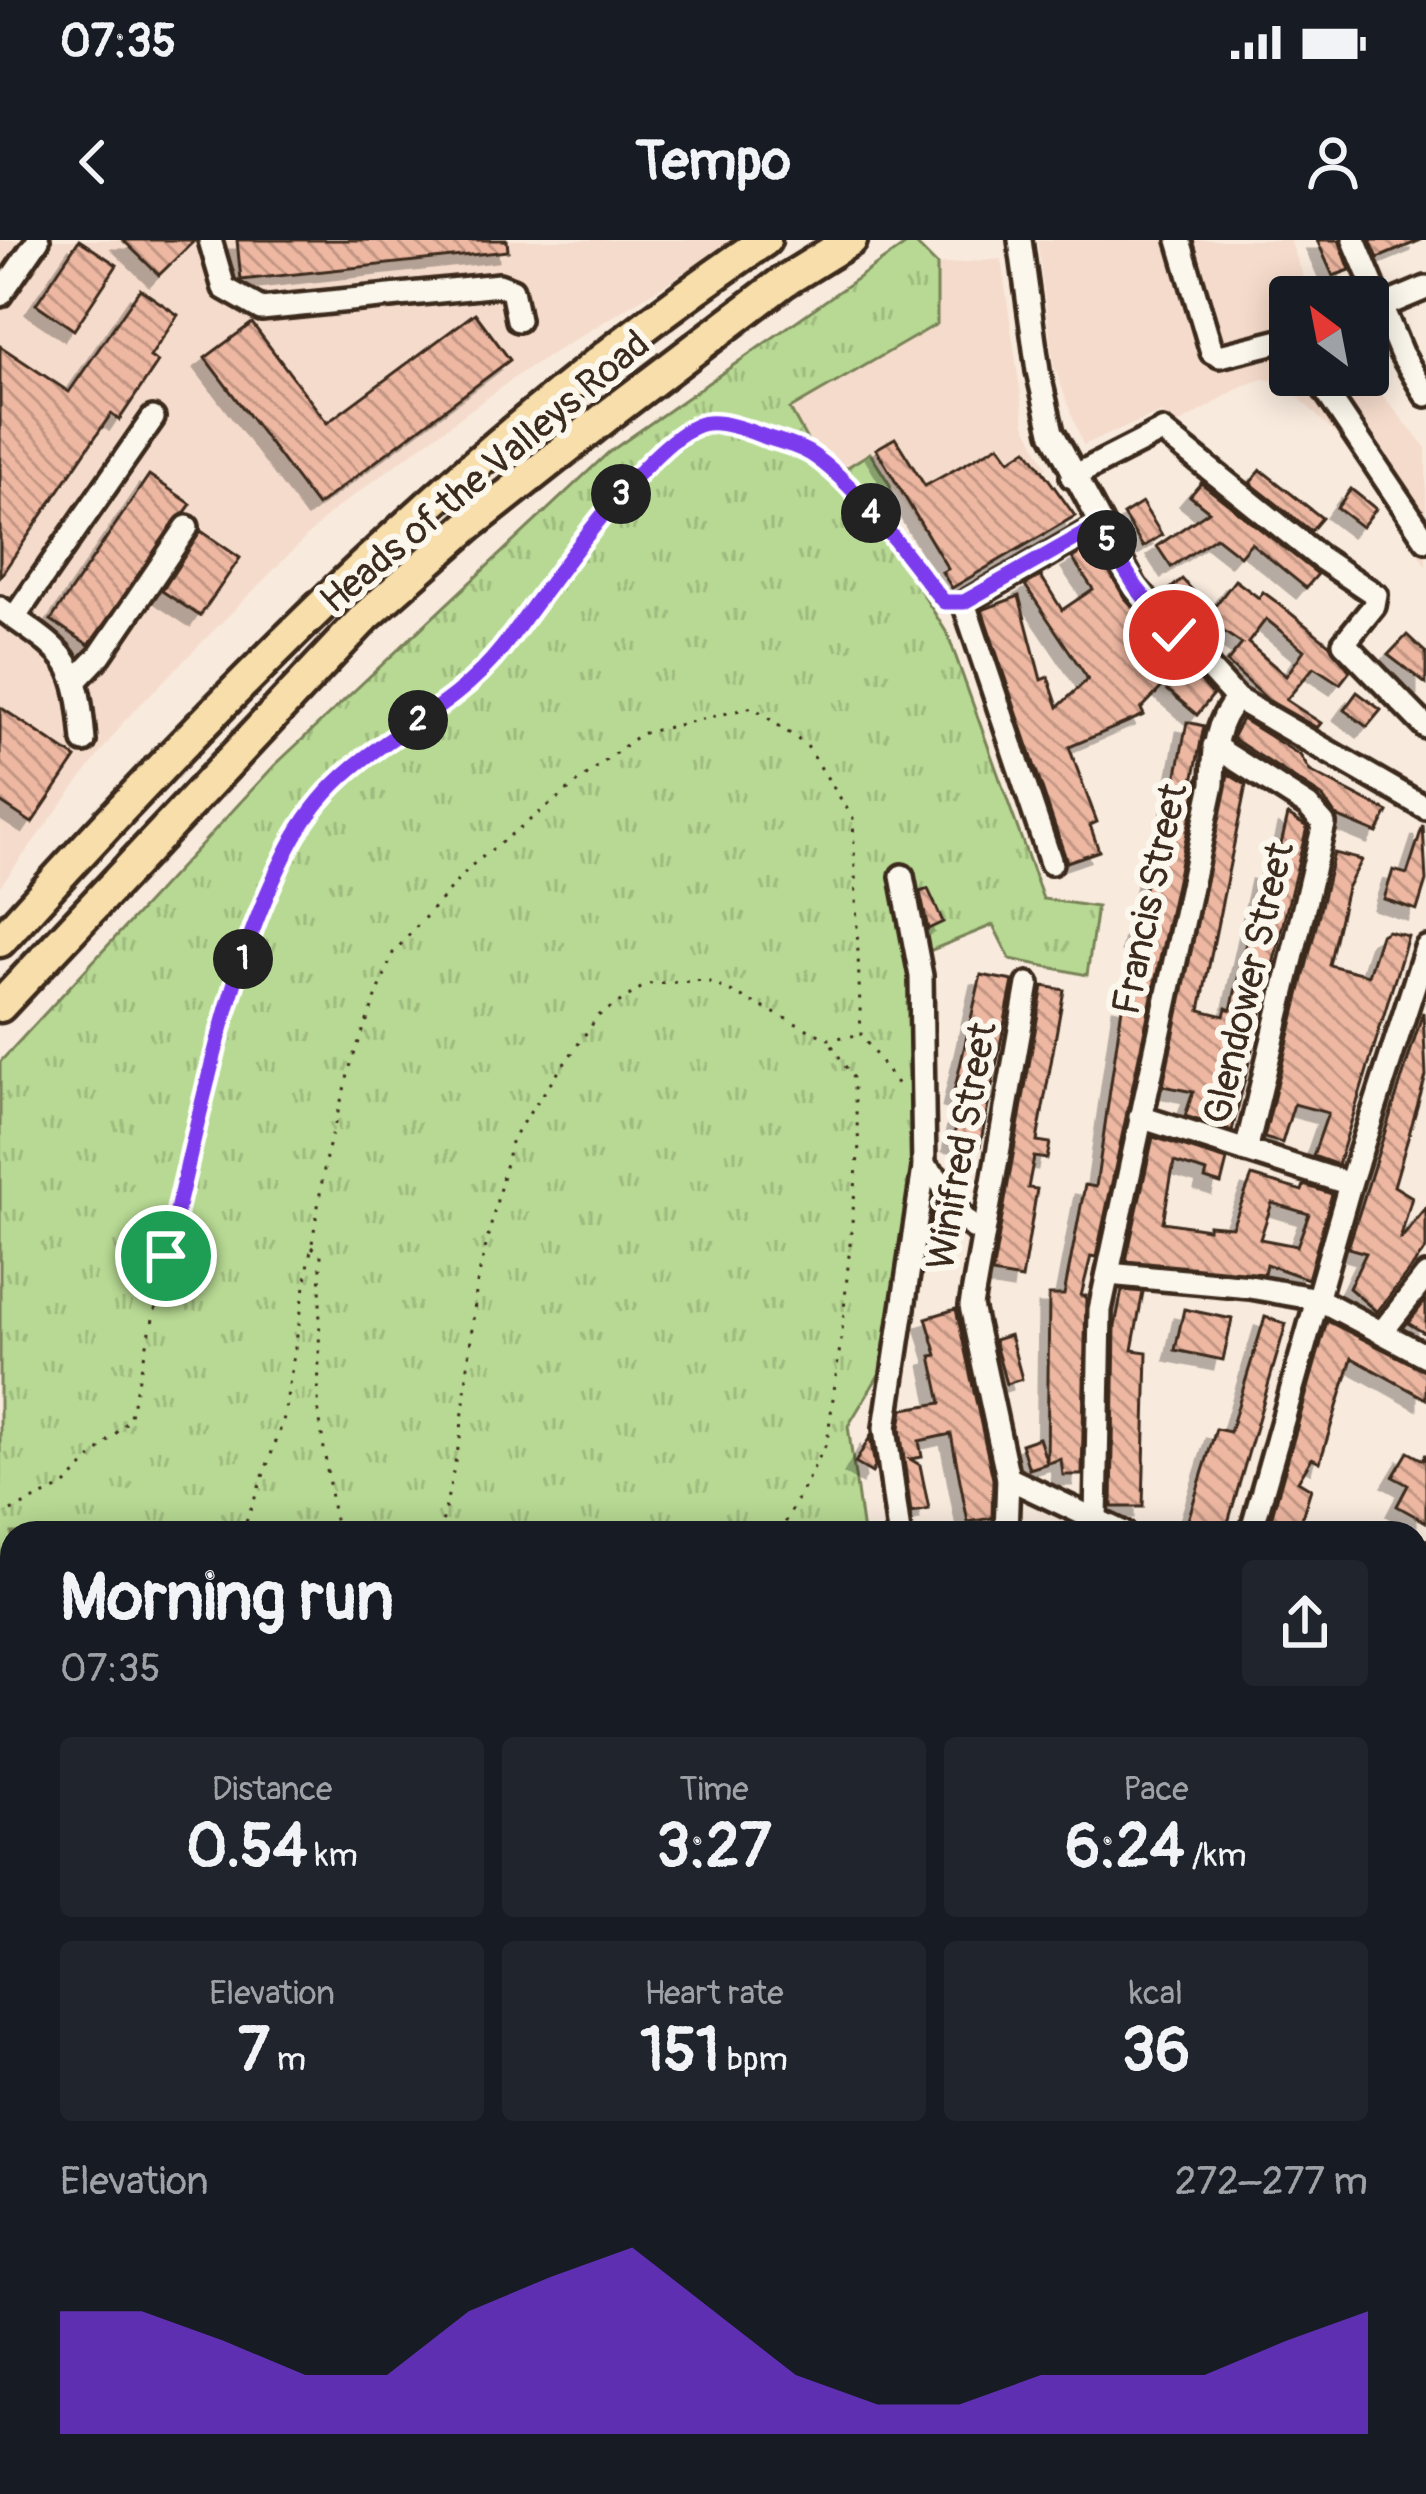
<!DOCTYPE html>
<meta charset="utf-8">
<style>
body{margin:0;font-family:Pangolin,sans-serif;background:#20242c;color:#f1f3f6;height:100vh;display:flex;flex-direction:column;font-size:45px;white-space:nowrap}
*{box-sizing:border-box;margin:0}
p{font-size:39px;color:#9ea1a6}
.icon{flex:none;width:66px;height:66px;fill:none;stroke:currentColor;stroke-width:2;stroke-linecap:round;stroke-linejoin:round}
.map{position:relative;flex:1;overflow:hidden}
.sheet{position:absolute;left:0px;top:1281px;width:1428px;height:975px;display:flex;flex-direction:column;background:#171b24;border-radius:36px 36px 0 0;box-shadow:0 6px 30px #0003}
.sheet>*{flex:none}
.needle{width:78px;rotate:328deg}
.controls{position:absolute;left:1269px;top:36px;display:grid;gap:24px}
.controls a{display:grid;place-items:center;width:120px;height:120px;border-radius:12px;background:#171b24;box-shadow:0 6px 30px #0003;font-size:60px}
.pin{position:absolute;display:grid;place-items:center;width:102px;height:102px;color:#fff;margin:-51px;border:6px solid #fff;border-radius:50%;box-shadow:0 3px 12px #0007}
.km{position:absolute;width:60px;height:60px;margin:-30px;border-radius:50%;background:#222;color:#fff;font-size:33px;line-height:60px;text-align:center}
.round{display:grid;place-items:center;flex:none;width:126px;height:126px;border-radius:12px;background:#20242c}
.overview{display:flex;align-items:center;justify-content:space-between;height:204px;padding:0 60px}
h1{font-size:66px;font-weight:800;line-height:90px}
.stats{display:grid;grid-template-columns:repeat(3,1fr);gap:18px;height:204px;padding:12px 60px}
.stats div{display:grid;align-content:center;border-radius:12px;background:#20242c;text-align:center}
.stats b{font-size:60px;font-weight:800}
.stats small{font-size:33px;font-weight:400}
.stats p{font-size:33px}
.chart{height:336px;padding:24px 60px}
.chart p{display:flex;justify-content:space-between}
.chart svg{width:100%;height:216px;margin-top:12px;fill:#7c3aed;opacity:.7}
.status{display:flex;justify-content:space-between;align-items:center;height:84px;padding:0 60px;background:#171b24;direction:ltr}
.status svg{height:33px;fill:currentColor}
header{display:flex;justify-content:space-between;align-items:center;height:156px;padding:0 60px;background:#171b24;font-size:54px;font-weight:800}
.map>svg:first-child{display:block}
.built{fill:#f5dbcb}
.park{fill:url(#park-tufts);stroke:#798258;stroke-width:3}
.building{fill:url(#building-back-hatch);stroke:#3b2a1e;stroke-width:3;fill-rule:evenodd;filter:url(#shadow)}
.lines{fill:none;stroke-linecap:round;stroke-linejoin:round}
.minor-casing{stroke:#3b2a1e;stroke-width:30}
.highway-casing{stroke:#3b2a1e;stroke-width:39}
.path{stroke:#3b2a1e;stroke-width:3;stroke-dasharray:3 9;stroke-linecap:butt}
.minor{stroke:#fbf7ec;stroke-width:21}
.highway{stroke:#f8deab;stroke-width:30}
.route-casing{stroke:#fff;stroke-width:24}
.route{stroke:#7c3aed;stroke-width:15}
.labels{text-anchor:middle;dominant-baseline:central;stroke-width:12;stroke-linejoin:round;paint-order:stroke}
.street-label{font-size:39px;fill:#3b2a1e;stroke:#fbf7ec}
</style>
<div class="status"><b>07:35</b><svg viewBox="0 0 49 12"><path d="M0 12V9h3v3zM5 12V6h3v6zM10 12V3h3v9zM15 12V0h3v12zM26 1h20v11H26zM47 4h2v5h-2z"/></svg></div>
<header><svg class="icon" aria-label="back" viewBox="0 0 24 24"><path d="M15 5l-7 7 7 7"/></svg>Tempo<svg class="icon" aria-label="person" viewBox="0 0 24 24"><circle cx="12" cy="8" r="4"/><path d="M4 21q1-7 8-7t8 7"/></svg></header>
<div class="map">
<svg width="1426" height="2254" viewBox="0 0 1426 2254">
<defs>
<pattern id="park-tufts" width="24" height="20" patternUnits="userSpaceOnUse" patternTransform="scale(3)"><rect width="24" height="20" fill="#b7d993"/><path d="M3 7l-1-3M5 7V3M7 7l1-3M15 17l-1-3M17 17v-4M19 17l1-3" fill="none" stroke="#9eba7e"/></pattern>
<pattern id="building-back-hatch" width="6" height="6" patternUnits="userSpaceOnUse" patternTransform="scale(3)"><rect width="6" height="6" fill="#edb7a1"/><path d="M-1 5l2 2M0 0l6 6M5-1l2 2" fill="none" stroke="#c19583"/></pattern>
<filter id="shadow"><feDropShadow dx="-10" dy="10" stdDeviation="0" flood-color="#0004"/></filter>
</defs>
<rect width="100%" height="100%" fill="#f8eadd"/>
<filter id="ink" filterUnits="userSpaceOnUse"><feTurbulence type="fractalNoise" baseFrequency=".00833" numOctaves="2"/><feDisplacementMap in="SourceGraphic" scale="24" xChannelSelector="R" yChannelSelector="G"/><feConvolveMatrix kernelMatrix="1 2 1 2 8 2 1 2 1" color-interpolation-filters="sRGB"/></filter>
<g filter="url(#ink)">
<g class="built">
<polygon points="0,0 737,0 522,132 330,273 125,480 0,646"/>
<polygon points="1037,0 1290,0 1311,57 1290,57 1290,135 1366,135 1426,208 1426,327 1366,224 1283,142 1263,139 1242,146 1176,186 1160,173 1083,205 1054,126"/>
<polygon points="1001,19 1025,184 1047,228 995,247 920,289 871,214 838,233 812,209 790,168 936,85 937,25"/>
<polygon points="632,2244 983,2244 983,2254 636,2254"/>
</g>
<g class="park">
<polygon points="912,0 937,25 937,84 790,169 812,209 838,233 870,213 890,245 898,314 948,395 1043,659 1097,667 1087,735 1010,719 993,685 929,711 921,964 883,1128 848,1186 863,1293 12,1293 12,1586 0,1588 0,822 274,526 608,213"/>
<polygon points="491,2244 632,2244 636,2254 498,2254"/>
<polygon points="1128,2244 1381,2244 1381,2254 1134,2254"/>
</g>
<g class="building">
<polygon points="79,0 117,25 74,90 36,64"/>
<polygon points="123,0 195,0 159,35"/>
<polygon points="237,0 507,0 508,11 241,40"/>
<polygon points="1317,0 1339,0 1350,30 1333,36"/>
<polygon points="1370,0 1421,0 1378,18"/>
<polygon points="140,49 178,75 150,117 158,122 119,180 111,174 0,337 0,106 69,152"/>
<polygon points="475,73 510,120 317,266 205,118 252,83 327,183"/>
<polygon points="895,198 925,246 999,205 1010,220 1027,209 1075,276 952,348 942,332 948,329 876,209"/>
<polygon points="1261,230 1322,278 1311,291 1250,243"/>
<polygon points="149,235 191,264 89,405 51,380"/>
<polygon points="1201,243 1318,334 1306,348 1251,303 1240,316 1216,297 1171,327 1157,306 1209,271 1190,256"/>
<polygon points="1351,249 1376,269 1362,287 1337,268"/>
<polygon points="1142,263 1162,295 1143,307 1123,275"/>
<polygon points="201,291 240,318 200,376 162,351"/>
<polygon points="1094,305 1124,357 1213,455 1197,475 1163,446 1141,469 1144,475 1069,507 1097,582 1090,585 1099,611 1067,622 982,370 1019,356 1041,440 1048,437 1058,467 1088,439 1025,345 1041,336 1062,370 1093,349 1072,318"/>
<polygon points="1182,339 1210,369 1196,383 1168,351"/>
<path d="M1235,340L1259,358L1263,352L1278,363L1329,404L1350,431L1340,444L1314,427L1286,460L1321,483L1317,488L1268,460L1227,422L1242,404L1205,379ZM1266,379L1304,410L1286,436L1248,403Z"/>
<polygon points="1407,395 1426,413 1426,444 1388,415"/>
<polygon points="1357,452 1381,470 1367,487 1344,470"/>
<polygon points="0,467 76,518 32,583 0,562"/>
<polygon points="1242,479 1300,515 1310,531 1388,572 1377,593 1336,576 1322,556 1232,498"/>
<polygon points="1187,482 1204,486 1192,546 1198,538 1198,542 1096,1017 1091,1016 1081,1056 1086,1056 1082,1235 1063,1235 1061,1219 1029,1229 1021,1204 1039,1198 1047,1223 1049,1055 1064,1055 1085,945 1096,947 1123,760 1132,762 1145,702 1132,700 1155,600 1164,602"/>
<polygon points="1228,534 1246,545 1200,770 1224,776 1226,768 1231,770 1262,630 1274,634 1288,575 1307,587 1232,891 1185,876 1193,852 1163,846"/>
<polygon points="1423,585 1426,641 1417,670 1384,659 1393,630 1407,634"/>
<polygon points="1334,613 1362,620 1347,648 1329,725 1368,735 1381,695 1388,691 1408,696 1338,925 1313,916 1328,873 1294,864 1282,903 1264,898"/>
<polygon points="928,649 943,682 928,689 920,652"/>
<polygon points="981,735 1013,741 980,906 953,901 961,859 953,857"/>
<polygon points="1043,746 1064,750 1037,901 1050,903 1047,919 1034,917 1028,948 1037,949 1022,1039 992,1034"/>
<polygon points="1423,772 1426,836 1394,946 1412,957 1400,1000 1426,968 1426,1009 1377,1072 1349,1048 1366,1013 1348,1008"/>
<path d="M1153,897L1227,920L1221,944L1205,939L1207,932L1174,922L1163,982L1208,989V985L1232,987L1252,936L1302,951L1304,945L1332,954L1308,1039L1266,1024L1264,1034L1126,1021ZM1272,963L1309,974L1297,1006L1260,999Z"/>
<polygon points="934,965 944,977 942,993 930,992"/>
<polygon points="1122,1050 1143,1052 1132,1110 1147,1112 1143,1267 1112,1267 1115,1086"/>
<polygon points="1426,1060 1426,1094 1408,1083"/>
<polygon points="956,1069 993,1239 992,1278 968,1282 951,1194 919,1201 922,1217 910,1219 920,1225 929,1269 911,1273 900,1188 903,1169 941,1163 931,1116 937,1115 926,1078"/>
<polygon points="1184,1069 1232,1079 1223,1120 1175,1110"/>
<polygon points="1265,1077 1286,1084 1225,1293 1184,1293 1216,1189 1230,1192"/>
<polygon points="1327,1081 1426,1131 1426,1159 1352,1118 1320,1222 1312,1218 1298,1241 1311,1249 1297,1293 1267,1293"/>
<polygon points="1010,1095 1022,1139 1006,1144 994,1100"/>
<polygon points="870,1197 875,1227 872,1233 855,1223"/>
<polygon points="1408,1212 1423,1220 1426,1214 1426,1282 1397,1266 1408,1245 1393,1237"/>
</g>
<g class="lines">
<defs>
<g id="minor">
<polyline points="210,0 224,48 261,69 499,45 512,50 518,80"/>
<polyline points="1020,0 1038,131 1052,192 1135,347 1237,459 1426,568"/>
<polyline points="1179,0 1212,112 1220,116 1284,100 1290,104"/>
<polyline points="1354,0 1401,113 1426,155"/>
<polyline points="0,55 38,0"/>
<polyline points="1383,66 1426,48"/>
<polyline points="1315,135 1426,300"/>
<polyline points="1072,237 1162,191 1319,317 1376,355 1374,366 1344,403 1426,487"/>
<path d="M0,368C68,416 77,416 84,501"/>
<polyline points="14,378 153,178"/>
<polyline points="79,437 100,415 187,287"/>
<polyline points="1214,506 1308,566 1324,584 1246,911"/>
<polyline points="1051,623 964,363 1098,286"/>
<polyline points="1140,877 1350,944"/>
<path d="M924,928C952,942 953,982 983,992"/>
<polyline points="1108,1034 1250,1047 1318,1059 1426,1116"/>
<polyline points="1382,1092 1426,1036"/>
<polyline points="1008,1238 1124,1293"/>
<path d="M1096,1280L1100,1070L1213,544C1214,513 1214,483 1237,459"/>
<polyline points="899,1293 885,1188 924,928 921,736 902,636"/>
<polyline points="1006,1293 1008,1238 971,1066 1028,744"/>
<polyline points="1251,1293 1350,944 1426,708"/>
<polyline points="1416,1331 1426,1313"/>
<polyline points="1416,1450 1426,1455"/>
<polyline points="0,1600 12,1598"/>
<polyline points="1416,1688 1426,1680"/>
<polyline points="0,1990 12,1979"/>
<polyline points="1416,2042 1426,2048"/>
<polyline points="0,2054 12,2074"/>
<polyline points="1416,2090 1426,2097"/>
<polyline points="331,2244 338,2254"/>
<polyline points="480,2244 487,2254"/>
<polyline points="783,2244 787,2254"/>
<polyline points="1004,2244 1005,2254"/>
<polyline points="1112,2244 1117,2254"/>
<polyline points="709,2254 714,2244"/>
</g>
<g id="highway">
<path d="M0,701C233,443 476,196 765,0"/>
<polyline points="0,766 365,377 468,286 611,173 783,42 851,0"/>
</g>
</defs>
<use href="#minor" class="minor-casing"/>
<use href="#highway" class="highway-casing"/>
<g class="path">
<polyline points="312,1007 321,1014 318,1167 336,1293"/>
<polyline points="0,1276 64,1246 129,1180 223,784 259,670 319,556 359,518 476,441 642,229 680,193 707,183 744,189 810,214 866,268 944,361"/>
<polyline points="242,1293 283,1182 326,917 352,820 393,713 471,626 640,494 753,467 807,506 853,578 861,795 901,849"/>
<polyline points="440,1293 460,1199 477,1043 512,898 598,776 647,744 706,740 828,799 859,795"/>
<polyline points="780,1293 827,1202 842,1092 859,905 853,838 829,801"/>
<polyline points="0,1325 12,1352"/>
<polyline points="627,2244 633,2254"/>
</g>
<use href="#minor" class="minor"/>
<use href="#highway" class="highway"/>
</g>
</g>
<g class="lines" filter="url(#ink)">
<defs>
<path id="route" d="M166,1016C200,880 224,735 288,609C344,499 434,494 502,408C539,362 654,188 707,183C723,181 745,189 760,195C776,201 797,205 811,214C860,246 906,317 944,362H964L1098,286L1136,347L1174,395"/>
</defs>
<use href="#route" class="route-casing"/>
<use href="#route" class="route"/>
</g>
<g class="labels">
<g class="street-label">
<text transform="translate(485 232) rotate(-40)">Heads of the Valleys Road</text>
<text transform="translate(1150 659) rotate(-78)">Francis Street</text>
<text transform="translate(1249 743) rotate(-77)">Glendower Street</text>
<text transform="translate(962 906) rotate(-80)">Winifred Street</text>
</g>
</g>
</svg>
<div class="controls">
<a><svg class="needle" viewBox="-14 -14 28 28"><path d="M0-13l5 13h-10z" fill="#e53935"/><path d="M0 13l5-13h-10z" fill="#9ea1a6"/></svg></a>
</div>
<div class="pin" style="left:166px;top:1016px;background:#1e9e55"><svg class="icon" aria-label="arrive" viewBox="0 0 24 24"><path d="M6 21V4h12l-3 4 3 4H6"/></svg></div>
<div class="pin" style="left:1174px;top:395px;background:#d93025"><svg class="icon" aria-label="check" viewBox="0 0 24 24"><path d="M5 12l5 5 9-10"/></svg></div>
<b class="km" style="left:243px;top:719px">1</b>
<b class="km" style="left:418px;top:480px">2</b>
<b class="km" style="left:621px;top:254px">3</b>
<b class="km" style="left:871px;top:273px">4</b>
<b class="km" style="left:1107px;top:300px">5</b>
<section class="sheet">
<div class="overview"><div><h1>Morning run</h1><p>07:35</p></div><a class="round"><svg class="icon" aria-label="share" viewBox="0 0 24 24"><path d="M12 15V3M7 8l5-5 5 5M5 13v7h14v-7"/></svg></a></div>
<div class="stats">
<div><p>Distance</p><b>0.54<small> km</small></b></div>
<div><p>Time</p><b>3:27</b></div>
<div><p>Pace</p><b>6:24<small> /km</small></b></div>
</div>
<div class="stats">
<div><p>Elevation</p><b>7<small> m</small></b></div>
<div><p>Heart rate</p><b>151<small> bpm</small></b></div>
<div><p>kcal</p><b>36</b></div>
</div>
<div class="chart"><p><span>Elevation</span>272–277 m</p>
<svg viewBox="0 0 160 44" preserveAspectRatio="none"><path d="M0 44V19L10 19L20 25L30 32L40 32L50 19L60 12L70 6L80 19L90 32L100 38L110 38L120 32L130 32L140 32L150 25L160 19V44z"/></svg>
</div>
</section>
</div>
